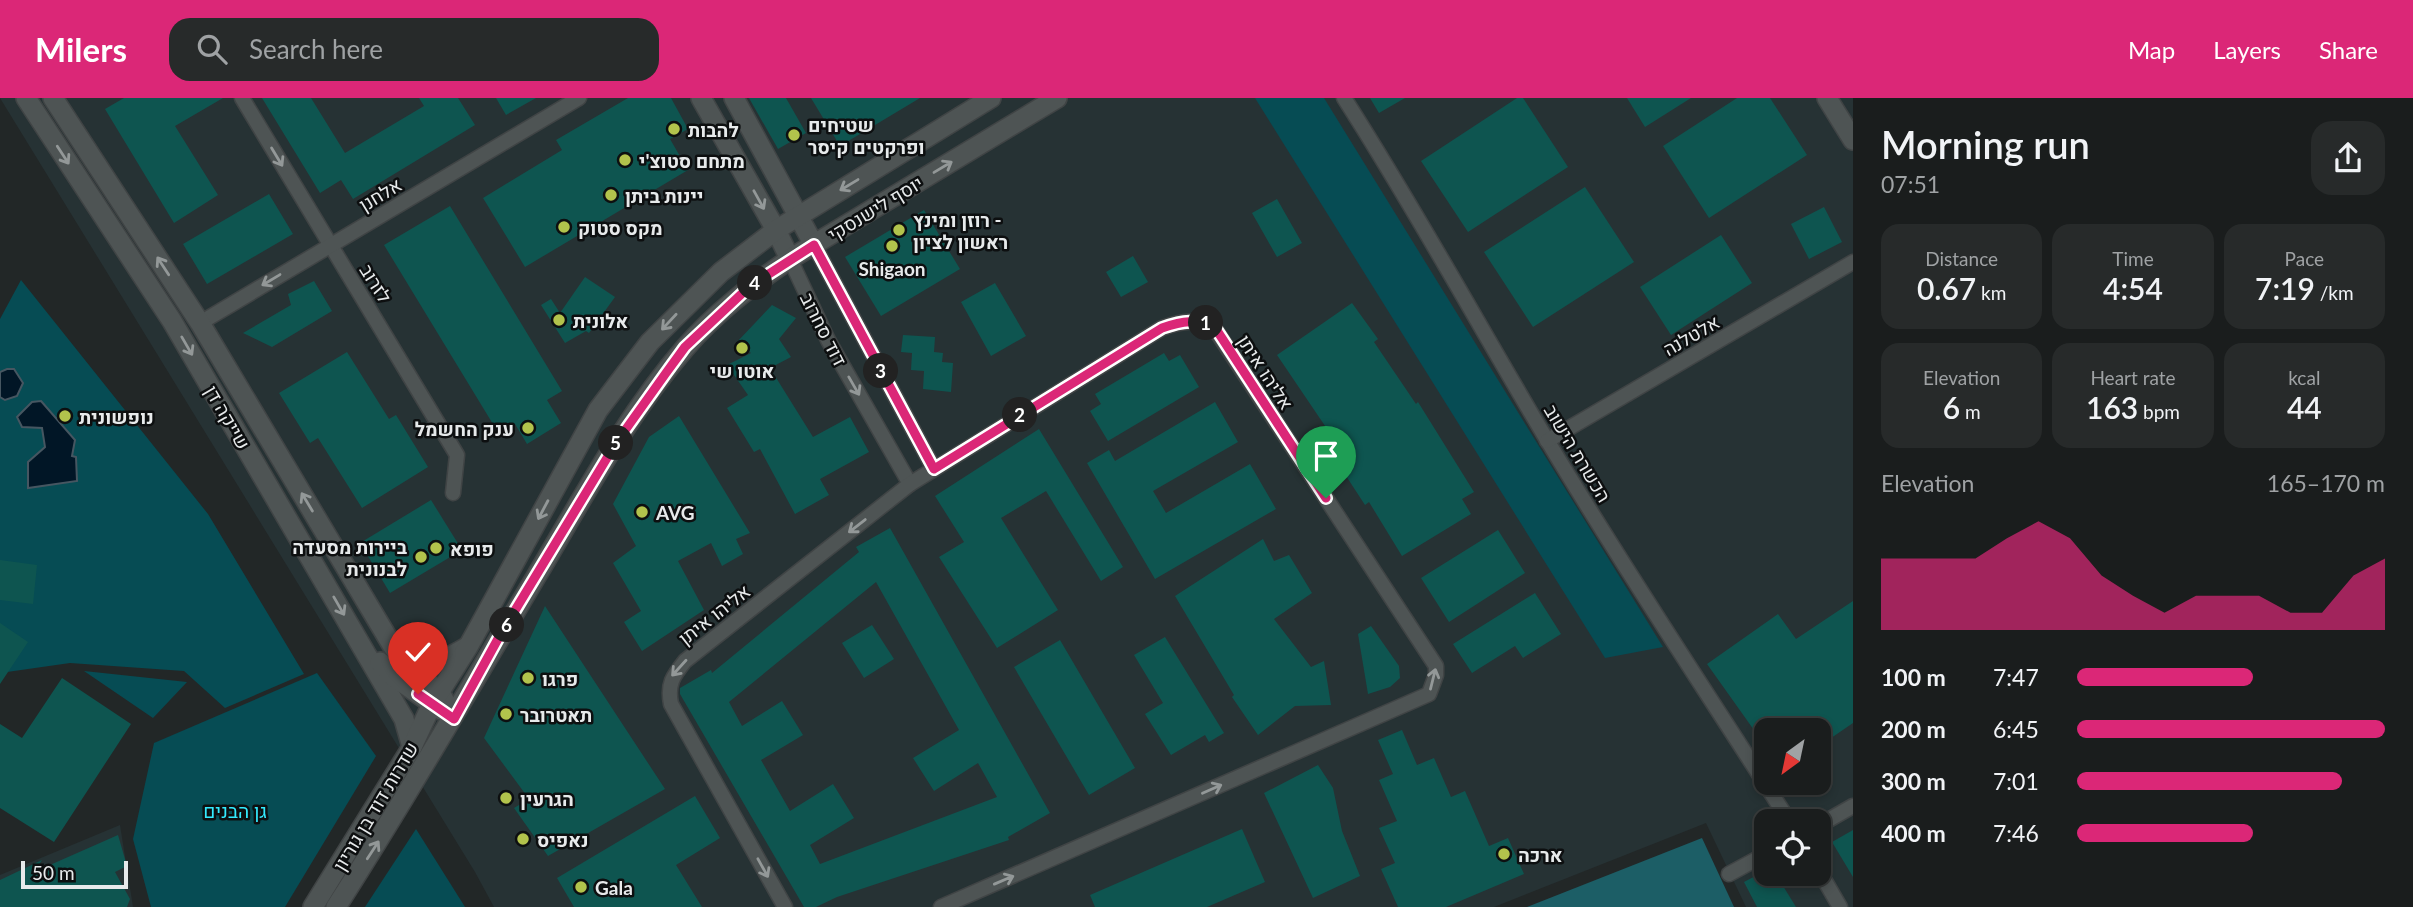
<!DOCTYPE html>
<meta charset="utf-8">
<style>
body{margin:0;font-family:Lato,Heebo,sans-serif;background:#272a2a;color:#f1f3f6;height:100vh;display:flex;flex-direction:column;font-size:26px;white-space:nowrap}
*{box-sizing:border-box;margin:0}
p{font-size:23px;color:#9fa2a4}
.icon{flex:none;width:38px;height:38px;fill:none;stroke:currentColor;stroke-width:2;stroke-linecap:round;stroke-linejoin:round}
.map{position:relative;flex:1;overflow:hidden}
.sheet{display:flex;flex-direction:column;background:#1a1d1d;width:560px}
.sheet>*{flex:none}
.needle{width:46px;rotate:213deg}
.fabs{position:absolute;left:1754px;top:620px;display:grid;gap:14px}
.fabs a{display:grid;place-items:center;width:77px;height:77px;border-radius:14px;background:#1a1d1d;box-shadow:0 4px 10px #0003,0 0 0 2px #383b3b;font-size:35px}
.scale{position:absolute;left:21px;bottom:18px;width:107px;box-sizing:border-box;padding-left:7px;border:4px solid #e7eaeb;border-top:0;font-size:19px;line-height:24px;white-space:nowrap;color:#e7eaeb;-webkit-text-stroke:5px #0d0f10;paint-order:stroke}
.pin{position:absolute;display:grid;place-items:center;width:60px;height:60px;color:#fff;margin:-72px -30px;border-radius:50% 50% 50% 0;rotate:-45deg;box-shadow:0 0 7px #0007}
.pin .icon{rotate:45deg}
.km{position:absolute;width:35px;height:35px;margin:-18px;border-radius:50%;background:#222;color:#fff;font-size:19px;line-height:35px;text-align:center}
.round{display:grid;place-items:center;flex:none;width:74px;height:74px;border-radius:21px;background:#272a2a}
.head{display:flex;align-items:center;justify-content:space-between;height:119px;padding:0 28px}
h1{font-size:38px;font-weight:600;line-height:52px}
.metrics{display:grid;grid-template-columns:repeat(3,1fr);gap:10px;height:119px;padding:7px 28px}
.metrics div{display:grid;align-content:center;border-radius:18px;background:#272a2a;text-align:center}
.metrics b{font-size:30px;font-weight:600}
.metrics small{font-size:19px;font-weight:400}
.metrics p{font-size:19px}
.chart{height:196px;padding:14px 28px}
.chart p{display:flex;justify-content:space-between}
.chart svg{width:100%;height:126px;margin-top:7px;fill:#db2777;opacity:.7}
ul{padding:0 28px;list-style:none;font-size:23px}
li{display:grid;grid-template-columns:112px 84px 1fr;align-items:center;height:52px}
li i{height:18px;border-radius:9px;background:#db2777}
header{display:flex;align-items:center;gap:42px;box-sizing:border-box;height:98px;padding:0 35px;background:#db2777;color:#fff}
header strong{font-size:33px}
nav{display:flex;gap:38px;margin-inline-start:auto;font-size:24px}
.search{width:490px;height:63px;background:#272a2a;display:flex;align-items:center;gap:18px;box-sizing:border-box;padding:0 24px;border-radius:21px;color:#9fa2a4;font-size:26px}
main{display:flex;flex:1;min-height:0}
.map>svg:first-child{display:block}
.built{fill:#263234;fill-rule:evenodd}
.green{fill:#064c54}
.forest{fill:#1c5e66}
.water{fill:#011626;stroke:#465661;stroke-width:2}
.building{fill:#0e5550;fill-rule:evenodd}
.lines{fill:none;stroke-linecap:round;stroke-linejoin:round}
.street-casing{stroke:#404445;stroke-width:17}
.secondary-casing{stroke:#404445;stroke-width:22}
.street{stroke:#4e5454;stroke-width:14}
.secondary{stroke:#4e5454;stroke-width:19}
.oneway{stroke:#939898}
.route-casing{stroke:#fff;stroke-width:14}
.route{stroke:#db2777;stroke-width:9}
.poi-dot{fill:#b2c34c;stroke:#0d0f10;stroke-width:2.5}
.labels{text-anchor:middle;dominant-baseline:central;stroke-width:5;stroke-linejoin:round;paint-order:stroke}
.poi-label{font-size:19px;font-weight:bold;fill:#e7eaeb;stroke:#0d0f10;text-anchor:start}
.street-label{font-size:19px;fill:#e7eaeb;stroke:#0d0f10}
.park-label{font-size:19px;fill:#33eafe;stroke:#0d0f10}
</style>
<header>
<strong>Milers</strong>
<div class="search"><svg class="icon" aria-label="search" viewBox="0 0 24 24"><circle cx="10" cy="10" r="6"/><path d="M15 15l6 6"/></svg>Search here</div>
<nav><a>Map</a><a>Layers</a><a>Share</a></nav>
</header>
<main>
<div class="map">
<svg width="1853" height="809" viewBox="0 0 1853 809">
<rect width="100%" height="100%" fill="#222727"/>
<g class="built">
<path d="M0,0H1853V809H1746L1706,725L1494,809H494L475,774ZM1766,632H1818V684H1766ZM1766,723H1818V775H1766Z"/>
<polygon points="120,727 133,809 0,809 0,777"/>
</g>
<g class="green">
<polygon points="1255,0 1324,0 1663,549 1605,560"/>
<polygon points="21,182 208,416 304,576 225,610 184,573 70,565 0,575 0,221"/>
<polygon points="84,573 187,584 153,620"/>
<polygon points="317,575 376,658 285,809 151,809 133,741 154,645"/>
<polygon points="416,731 465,809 365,809"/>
</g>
<polygon class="forest" points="1702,740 1734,809 1527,809"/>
<g class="water">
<polygon points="7,271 14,271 23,285 17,298 5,302 0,299 0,274"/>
<polygon points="41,303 75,342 72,358 76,359 77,383 28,390 28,364 45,349 42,330 22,329 17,319 32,304"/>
</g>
<g class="building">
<polygon points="124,0 223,0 175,28 218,97 174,125 105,11"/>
<polygon points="262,0 311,0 345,55 424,8 419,0 458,0 475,27 353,101 341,82 320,95"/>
<polygon points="496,0 536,0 506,17"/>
<polygon points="628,0 671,0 688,31 670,41 688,72 525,169 483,100 562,52 556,42"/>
<polygon points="749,0 786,0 806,35 778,51"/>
<polygon points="811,0 920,0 840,48"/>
<polygon points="1370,0 1405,0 1379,15"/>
<polygon points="1517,0 1523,0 1568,69 1468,134 1421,63"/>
<polygon points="1627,0 1691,0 1645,29"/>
<polygon points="1737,0 1770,0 1807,57 1709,120 1663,48"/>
<polygon points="1585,89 1634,164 1533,229 1484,154"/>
<polygon points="269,96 293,136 207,186 183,146"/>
<polygon points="1277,101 1302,145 1277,159 1252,115"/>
<polygon points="450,108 562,293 547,302 561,325 527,346 515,326 499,336 384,147"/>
<polygon points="1824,109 1842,144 1809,161 1791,126"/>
<polygon points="924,112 960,171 881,218 845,159"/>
<polygon points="1721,137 1752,185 1671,237 1640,189"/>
<polygon points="1133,158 1148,184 1121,199 1106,174"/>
<polygon points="585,179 615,199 589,235 586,233 565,245 541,207 551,201 560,215"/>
<polygon points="314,183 332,213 272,249 243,235 291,207 288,196"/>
<polygon points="995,185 1026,238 991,258 961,204"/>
<polygon points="1352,205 1378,241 1374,244 1416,306 1418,304 1474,394 1462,401 1471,416 1402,458 1369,404 1365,407 1333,358 1342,353 1277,257"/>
<polygon points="772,207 796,220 779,241 791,259 770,270 813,339 850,319 869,354 820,381 829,397 795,416 760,351 754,354 727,310 748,297 727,267 751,255 737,244"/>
<polygon points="903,237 935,239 934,254 943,255 942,264 953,265 951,294 923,291 924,273 911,272 912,255 901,254"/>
<polygon points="347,254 389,321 396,317 428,369 362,410 318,340 310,345 279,295"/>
<polygon points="1164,255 1169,263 1180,257 1199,289 1108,343 1090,313 1101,306 1095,296"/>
<polygon points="1215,304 1238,344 1153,393 1166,415 1250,366 1276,411 1155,481 1087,365 1109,352 1115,363"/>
<polygon points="679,318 750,435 736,441 743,456 722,468 711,445 678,463 704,512 642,553 624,524 641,513 613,465 636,448 613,406 649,339"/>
<polygon points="1039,331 1123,469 1101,483 1046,393 1001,420 1058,512 997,550 939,459 964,444 935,398"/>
<polygon points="431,402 462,452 390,495 360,445"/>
<path d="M890,430L1050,715L1008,739L1009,742L837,799L816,809H804L680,596V590L711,572L712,575L859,454L856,449ZM876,484L959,632L913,660L934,693L978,665L997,699L820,766L810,747L854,720L833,686L790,713L761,662L803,637L782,603L742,628L729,604Z"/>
<polygon points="1498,432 1525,475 1449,524 1421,480"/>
<polygon points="1263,441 1274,463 1289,457 1312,495 1274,521 1311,569 1324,563 1331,607 1295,608 1258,637 1232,599 1234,597 1175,498"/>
<polygon points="0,462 37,467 33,506 0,502"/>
<polygon points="1535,495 1561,536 1523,560 1515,548 1472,575 1453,546"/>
<polygon points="1853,503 1853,625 1818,649 1818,632 1766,632 1766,649 1707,566 1778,516 1796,541"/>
<polygon points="545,508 665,691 548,758 514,710 529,701 484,640"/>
<polygon points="0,525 28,544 0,586"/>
<polygon points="872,527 894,561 864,580 842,545"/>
<polygon points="1371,528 1399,568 1400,580 1390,589 1368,596 1358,536"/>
<polygon points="1165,539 1224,635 1209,644 1205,637 1171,657 1145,616 1163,605 1134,557"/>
<polygon points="1060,542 1135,670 1089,697 1014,569"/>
<polygon points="62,580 131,626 54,744 0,710 0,626 22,640"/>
<polygon points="1402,632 1417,667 1434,660 1451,699 1465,693 1489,748 1508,740 1524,776 1446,809 1398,809 1381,771 1395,765 1379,730 1397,723 1379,682 1393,676 1378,642"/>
<polygon points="1318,667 1333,690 1342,733 1360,778 1313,800 1264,695"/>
<polygon points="695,698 720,740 676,767 702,809 574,809 557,780"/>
<polygon points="1242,731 1265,784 1207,809 1095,809 1090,797"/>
<polygon points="1853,732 1853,779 1832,744"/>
<polygon points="118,737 127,768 115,774 130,801 127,809 0,809 0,782 42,762 34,774"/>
<polygon points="1761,775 1775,775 1796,809 1757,809 1744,784"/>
</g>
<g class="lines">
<defs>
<g id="street">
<polyline points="242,0 457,357 453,395"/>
<path d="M1344,0C1416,112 1479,228 1547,342C1624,471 1708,596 1789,723"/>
<polyline points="814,147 934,371"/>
<polyline points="790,161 828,242 910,386"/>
<polyline points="200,225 579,0"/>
<polyline points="1547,343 1853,164"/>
<polyline points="1818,728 1853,708"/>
<polyline points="1818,771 1840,809"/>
<polyline points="1729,776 1766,756"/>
<path d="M785,809L671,606C667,586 673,578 685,563L910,386L1162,230C1182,223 1197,220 1215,231L1436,568V577L1429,596L941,809"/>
</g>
<g id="secondary">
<polyline points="26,0 172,223 404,621 412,649"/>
<polyline points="53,0 200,225 392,547 404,565 440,594 445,604"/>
<polyline points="701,0 776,132 790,161"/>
<polyline points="734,0 814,147"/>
<polyline points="1827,0 1853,42"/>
<path d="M402,555C425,574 445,562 467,549"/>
<polyline points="380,564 393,578 441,612"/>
<polyline points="313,809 412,649 432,606 468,549 598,312 650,244 721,174 776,132 991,0"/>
<path d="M336,809C406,700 471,588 537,477C583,400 626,318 685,250C715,215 752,187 790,161L1057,0"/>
</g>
</defs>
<use href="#street" class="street-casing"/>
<use href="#secondary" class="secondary-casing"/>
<use href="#street" class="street"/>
<use href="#secondary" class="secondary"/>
</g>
<defs><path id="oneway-shaft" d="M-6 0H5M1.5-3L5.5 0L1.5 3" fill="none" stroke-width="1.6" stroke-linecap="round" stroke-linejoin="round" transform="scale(1.75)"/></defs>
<g class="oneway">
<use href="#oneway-shaft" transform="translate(63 57) rotate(57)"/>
<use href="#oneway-shaft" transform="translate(277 59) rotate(59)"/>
<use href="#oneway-shaft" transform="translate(943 69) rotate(-31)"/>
<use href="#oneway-shaft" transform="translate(849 87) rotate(149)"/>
<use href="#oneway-shaft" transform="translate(759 102) rotate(61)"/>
<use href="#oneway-shaft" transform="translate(163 168) rotate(-123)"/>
<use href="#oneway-shaft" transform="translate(271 182) rotate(149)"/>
<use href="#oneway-shaft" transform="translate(669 224) rotate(133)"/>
<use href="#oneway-shaft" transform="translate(187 248) rotate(60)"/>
<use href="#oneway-shaft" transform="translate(854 288) rotate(60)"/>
<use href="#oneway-shaft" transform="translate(307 404) rotate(-121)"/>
<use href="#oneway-shaft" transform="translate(543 412) rotate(118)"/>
<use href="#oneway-shaft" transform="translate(857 428) rotate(142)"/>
<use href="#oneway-shaft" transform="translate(339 508) rotate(60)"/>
<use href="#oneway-shaft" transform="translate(679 570) rotate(132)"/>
<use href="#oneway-shaft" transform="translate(1433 581) rotate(-76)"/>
<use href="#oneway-shaft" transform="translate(1212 691) rotate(-24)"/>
<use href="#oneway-shaft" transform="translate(373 752) rotate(-57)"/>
<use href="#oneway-shaft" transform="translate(763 770) rotate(61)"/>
<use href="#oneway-shaft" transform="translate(1004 782) rotate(-23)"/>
</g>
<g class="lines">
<defs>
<path id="route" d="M418,596L454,621L499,539L616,345L666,275L685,249L750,188L814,147L934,371L1162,230C1182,223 1197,220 1216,231L1326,400"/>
</defs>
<use href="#route" class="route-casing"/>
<use href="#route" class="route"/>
</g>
<g class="poi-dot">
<circle cx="674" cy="31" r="7"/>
<circle cx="794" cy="37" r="7"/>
<circle cx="625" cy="62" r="7"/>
<circle cx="611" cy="97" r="7"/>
<circle cx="564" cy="129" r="7"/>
<circle cx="899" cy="132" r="7"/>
<circle cx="892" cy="148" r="7"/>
<circle cx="559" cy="222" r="7"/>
<circle cx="742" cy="250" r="7"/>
<circle cx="65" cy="318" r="7"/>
<circle cx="528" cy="330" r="7"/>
<circle cx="642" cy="414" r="7"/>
<circle cx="436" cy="450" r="7"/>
<circle cx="421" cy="459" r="7"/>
<circle cx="528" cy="580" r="7"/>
<circle cx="506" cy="616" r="7"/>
<circle cx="506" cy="700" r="7"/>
<circle cx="523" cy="741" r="7"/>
<circle cx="1504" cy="756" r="7"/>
<circle cx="581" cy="789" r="7"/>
</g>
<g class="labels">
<g class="poi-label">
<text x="808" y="26">שטיחים<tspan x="808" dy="22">ופרקטים קיסר</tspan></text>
<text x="688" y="31">להבות</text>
<text x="639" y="62">מתחם סטוצ'י</text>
<text x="625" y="97">יינות ביתן</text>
<text x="913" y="121">רוזן ומינץ -<tspan x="913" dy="22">ראשון לציון</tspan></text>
<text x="578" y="129">מקס סטוק</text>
<text x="892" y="170" text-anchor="middle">Shigaon</text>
<text x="573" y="222">אלונית</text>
<text x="742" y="272" text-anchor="middle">אוטו שי</text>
<text x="79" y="318">נופשונית</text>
<text x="514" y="330" text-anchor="end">ענק החשמל</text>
<text x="656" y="414">AVG</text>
<text x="407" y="448" text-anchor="end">ביירות מסעדה<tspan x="407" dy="22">לבנונית</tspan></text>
<text x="450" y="450">פופא</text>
<text x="542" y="580">פרגו</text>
<text x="520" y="616">תאטרובר</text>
<text x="520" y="700">הגרעין</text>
<text x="537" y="741">נאפיס</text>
<text x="1518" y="756">ארכה</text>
<text x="595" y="789">Gala</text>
</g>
<g class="street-label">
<text transform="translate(380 96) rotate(-31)">אלחנן</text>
<text transform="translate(875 110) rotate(-31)">יוסף לישנסקי</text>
<text transform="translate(376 185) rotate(58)">לזרוב</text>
<text transform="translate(824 231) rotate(63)">דוד סחרוב</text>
<text transform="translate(1691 237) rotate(-30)">אלטלנה</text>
<text transform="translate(1266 274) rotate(57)">אליהו איתן</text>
<text transform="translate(228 319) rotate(60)">שייקה דן</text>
<text transform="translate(1578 355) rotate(59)">הכשרת הישוב</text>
<text transform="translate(714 516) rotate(-38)">אליהו איתן</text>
<text transform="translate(375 708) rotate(-59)">שדרות דוד בן גוריון</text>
</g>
<g class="park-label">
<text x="235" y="712">גן הבנים</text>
</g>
</g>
</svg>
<div class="fabs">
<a><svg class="needle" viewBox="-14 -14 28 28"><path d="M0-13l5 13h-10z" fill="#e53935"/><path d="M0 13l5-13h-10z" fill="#9fa2a4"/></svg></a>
<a><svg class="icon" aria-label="locate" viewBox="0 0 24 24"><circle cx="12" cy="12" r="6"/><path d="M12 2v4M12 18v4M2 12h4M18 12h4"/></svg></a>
</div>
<div class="scale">50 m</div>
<div class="pin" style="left:1326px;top:400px;background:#1e9e55"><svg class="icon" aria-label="arrive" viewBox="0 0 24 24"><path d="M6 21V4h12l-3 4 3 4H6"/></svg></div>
<div class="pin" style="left:418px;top:596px;background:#d93025"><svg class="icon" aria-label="check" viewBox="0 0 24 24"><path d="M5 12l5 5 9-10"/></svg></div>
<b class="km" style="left:1206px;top:225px">1</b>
<b class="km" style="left:1020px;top:317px">2</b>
<b class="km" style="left:881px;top:273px">3</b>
<b class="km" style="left:755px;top:185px">4</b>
<b class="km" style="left:616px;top:345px">5</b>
<b class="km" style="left:507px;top:527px">6</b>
</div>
<section class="sheet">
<div class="head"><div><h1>Morning run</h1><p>07:51</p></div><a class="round"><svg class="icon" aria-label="share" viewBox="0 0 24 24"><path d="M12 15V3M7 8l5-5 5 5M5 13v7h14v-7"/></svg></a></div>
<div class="metrics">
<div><p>Distance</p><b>0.67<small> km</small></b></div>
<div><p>Time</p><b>4:54</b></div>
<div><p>Pace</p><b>7:19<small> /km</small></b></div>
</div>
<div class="metrics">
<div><p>Elevation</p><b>6<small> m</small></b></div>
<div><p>Heart rate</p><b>163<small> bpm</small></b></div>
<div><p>kcal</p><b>44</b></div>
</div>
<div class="chart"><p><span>Elevation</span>165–170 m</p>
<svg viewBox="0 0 160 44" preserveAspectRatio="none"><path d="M0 44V19L10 19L20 19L30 19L40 12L50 6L60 12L70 25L80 32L90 38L100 32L110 32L120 32L130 38L140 38L150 25L160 19V44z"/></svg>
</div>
<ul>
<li><b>100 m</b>7:47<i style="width:57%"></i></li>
<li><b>200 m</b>6:45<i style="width:100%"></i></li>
<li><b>300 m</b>7:01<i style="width:86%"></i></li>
<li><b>400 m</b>7:46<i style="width:57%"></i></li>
</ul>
</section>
</main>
